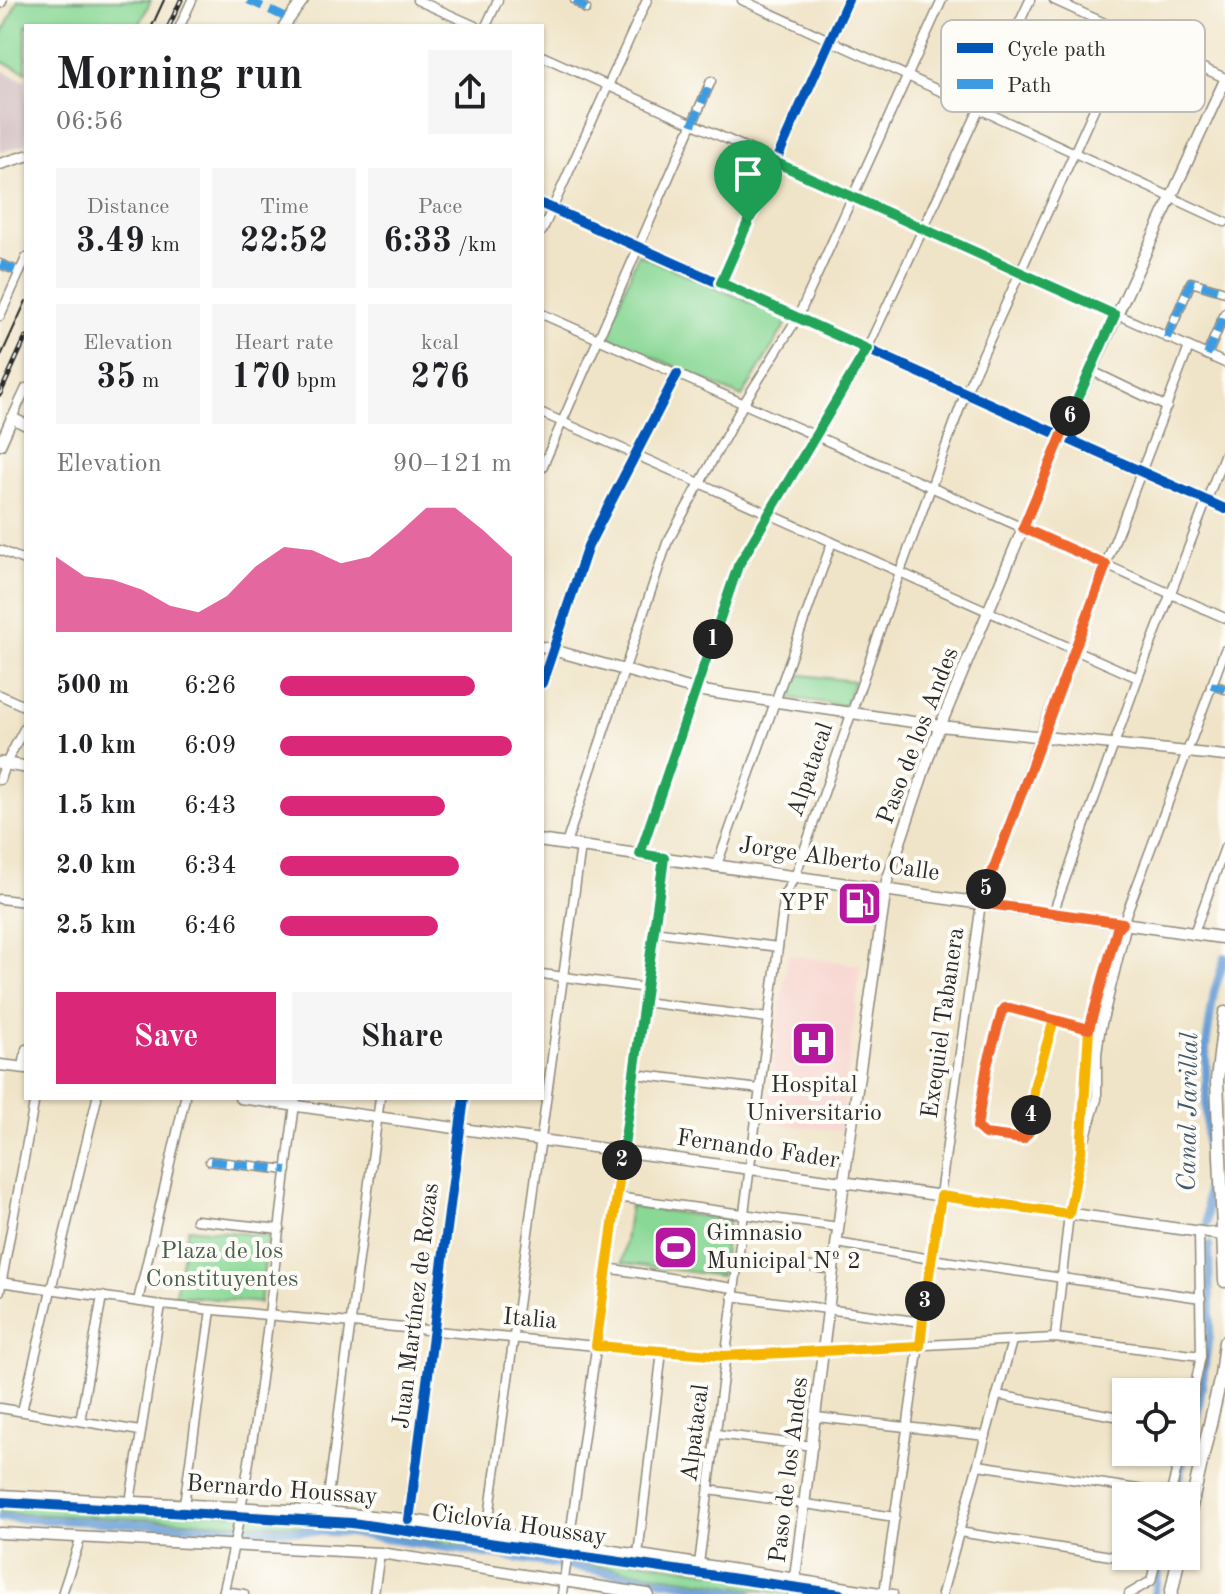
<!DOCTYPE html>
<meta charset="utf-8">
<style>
body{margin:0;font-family:"Old Standard TT",serif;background:#f6f6f6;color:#202124;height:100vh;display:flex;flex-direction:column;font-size:30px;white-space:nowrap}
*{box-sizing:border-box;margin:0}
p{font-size:26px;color:#757577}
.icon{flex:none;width:44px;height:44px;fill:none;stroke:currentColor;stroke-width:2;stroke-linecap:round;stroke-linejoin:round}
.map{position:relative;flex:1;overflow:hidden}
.details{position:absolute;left:24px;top:24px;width:520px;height:1076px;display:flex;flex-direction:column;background:#fff;border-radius:0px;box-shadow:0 2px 6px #0004}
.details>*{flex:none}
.buttons{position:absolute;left:1112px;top:1378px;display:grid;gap:16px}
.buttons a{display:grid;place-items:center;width:88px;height:88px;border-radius:0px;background:#fff;box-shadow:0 2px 6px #0004;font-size:40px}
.pin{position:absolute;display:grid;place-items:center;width:68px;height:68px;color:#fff;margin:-82px -34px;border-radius:50% 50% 50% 0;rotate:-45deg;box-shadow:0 0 8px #0007}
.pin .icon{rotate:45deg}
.km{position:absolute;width:40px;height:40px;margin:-20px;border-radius:50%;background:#222;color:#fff;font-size:22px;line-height:40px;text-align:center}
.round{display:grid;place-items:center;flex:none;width:84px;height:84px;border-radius:0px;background:#f6f6f6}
.head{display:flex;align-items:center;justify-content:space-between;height:136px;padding:0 32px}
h1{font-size:44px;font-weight:700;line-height:60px}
.metrics{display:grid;grid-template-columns:repeat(3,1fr);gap:12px;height:136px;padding:8px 32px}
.metrics div{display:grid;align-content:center;border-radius:0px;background:#f6f6f6;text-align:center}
.metrics b{font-size:34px;font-weight:700}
.metrics small{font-size:22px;font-weight:400}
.metrics p{font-size:22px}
.chart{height:224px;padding:16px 32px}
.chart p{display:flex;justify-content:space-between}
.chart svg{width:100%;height:144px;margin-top:8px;fill:#db2777;opacity:.7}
.action{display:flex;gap:16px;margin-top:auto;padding:16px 32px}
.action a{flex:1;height:92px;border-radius:0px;background:#db2777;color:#fff;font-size:32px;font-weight:700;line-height:92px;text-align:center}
.action a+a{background:#f6f6f6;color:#202124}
ul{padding:0 32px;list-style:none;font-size:26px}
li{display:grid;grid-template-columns:128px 96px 1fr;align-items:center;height:60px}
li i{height:20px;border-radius:10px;background:#db2777}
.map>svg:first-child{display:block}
.built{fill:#f7d0ca}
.industrial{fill:#d2bec2}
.green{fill:#8ad896;stroke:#5a8260;stroke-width:2}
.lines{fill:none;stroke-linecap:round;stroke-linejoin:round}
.canal{stroke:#699fd6;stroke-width:8}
.minor-casing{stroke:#8e887a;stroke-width:11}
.tertiary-casing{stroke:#8e887a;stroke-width:13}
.secondary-casing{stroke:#8e887a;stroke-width:14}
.primary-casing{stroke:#8e887a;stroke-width:15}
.minor{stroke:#fff;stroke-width:8}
.tertiary{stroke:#fff;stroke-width:10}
.secondary{stroke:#fff;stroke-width:11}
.primary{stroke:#fff;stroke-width:12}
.tram{stroke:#2b2b2b;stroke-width:2}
.rail-casing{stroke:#2b2b2b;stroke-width:5}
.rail{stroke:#fdfcf7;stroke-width:2;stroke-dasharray:6;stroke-linecap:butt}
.quiet{stroke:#3d9ce1;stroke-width:8;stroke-dasharray:16 8;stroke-linecap:butt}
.cycleway-casing{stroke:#fdfcf7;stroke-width:15}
.cycleway{stroke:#0057b8;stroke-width:10}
.split-1-casing{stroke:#fff;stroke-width:16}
.split-2-casing{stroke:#fff;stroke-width:16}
.split-3-casing{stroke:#fff;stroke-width:16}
.split-4-casing{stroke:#fff;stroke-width:16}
.split-5-casing{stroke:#fff;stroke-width:16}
.split-6-casing{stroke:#fff;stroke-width:16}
.split-7-casing{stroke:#fff;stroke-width:16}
.split-1{stroke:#22a559;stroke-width:10}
.split-2{stroke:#22a559;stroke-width:10}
.split-3{stroke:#f5b400;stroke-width:10}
.split-4{stroke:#f5b400;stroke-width:10}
.split-5{stroke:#f0652b;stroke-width:10}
.split-6{stroke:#f0652b;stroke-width:10}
.split-7{stroke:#22a559;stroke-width:10}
.labels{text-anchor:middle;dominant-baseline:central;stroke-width:8;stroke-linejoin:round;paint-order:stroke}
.street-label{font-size:24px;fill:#2b2b2b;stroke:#fdfcf7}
.poi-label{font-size:24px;fill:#2b2b2b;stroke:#fdfcf7;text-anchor:end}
.park-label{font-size:24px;fill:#485f4b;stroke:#fdfcf7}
.water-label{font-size:26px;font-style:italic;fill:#44596f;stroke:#fdfcf7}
.key{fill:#fdfcf7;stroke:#bebdba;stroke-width:2}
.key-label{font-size:22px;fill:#2b2b2b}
</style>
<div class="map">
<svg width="1225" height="1594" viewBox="0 0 1225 1594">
<rect width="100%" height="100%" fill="#fdfcf7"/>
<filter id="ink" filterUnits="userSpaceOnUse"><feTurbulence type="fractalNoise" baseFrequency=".0125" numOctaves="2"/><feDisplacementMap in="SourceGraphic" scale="16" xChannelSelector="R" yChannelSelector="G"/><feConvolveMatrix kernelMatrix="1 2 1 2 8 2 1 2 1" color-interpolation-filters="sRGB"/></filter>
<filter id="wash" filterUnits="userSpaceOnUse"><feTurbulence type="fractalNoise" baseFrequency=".006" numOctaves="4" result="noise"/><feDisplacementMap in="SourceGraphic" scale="32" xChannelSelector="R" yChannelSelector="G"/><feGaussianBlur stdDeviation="1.8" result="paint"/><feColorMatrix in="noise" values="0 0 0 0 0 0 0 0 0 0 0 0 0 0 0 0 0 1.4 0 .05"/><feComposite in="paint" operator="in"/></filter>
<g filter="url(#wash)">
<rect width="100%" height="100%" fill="#f0e4c8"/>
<polygon class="built" points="788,955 861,965 840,1131 766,1123"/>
<polygon class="industrial" points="0,70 26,81 26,144 0,152"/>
<g class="green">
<polygon points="18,0 151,0 139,26 26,26 26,72 0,61 0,39"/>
<polygon points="638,254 789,319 742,397 606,336"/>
<polygon points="794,674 854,681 845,706 785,697"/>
<polygon points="630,1206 729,1220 721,1276 622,1263"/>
<polygon points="188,1228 268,1236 260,1303 175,1295"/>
<polygon points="0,1502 356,1519 862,1594 786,1594 346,1528 0,1513"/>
</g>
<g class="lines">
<g class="canal">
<polyline points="1207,1223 1206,1046 1214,992 1225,957"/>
<polyline points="1175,1496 1199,1406 1210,1330 1209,1245"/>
<polyline points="0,1518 348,1533 750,1594"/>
<polyline points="1154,1594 1162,1556"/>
</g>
</g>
</g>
<g filter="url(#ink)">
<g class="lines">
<defs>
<g id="minor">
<polyline points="417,0 475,26"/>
<polyline points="575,0 586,9"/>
<polyline points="742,0 1225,222"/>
<polyline points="1054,0 1225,78"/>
<polyline points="180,26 192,0"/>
<polyline points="486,26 498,0"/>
<polyline points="542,56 1225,363"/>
<polyline points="542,204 1225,509"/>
<polyline points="542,231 647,0"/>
<polyline points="0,264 20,272"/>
<polyline points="721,283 848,0"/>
<polyline points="542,314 1225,618"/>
<polyline points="0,316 26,258"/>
<polyline points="1167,338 1191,282 1225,292"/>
<polyline points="1207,355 1225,313"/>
<polyline points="1090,370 1167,407"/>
<polyline points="542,413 1138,678"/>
<polyline points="12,418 26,388"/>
<polyline points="542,468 711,81"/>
<polyline points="0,550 26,561"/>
<polyline points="542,683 588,546 677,374"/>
<polyline points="1211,685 1225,689"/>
<polyline points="0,695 26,707"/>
<path d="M0,780C5,760 17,744 26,725"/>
<polyline points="566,844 667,543 744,403 798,317 942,0"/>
<polyline points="640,854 734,573 867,349 1030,0"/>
<polyline points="717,865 832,542"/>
<polyline points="0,899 26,902"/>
<polyline points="1053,913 1138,678 1225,453"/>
<polyline points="653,931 778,947"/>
<polyline points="1194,933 1225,847"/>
<polyline points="542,974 646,988"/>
<polyline points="644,1002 768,1018"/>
<path d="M1054,1020L1035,1084L1027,1137L1023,1139L979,1131L977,1127L987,1066L1005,1008H1010C1040,1016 1070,1024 1100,1032"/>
<polyline points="23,1068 26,1049"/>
<polyline points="634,1074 760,1089"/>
<polyline points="1086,1136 1097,1099 1097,1054 1100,1032 1125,931 1123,923"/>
<polyline points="210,1161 287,1170"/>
<polyline points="616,1197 839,1227"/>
<polyline points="196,1220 280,1229"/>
<polyline points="837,1243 931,1259 1201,1298"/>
<polyline points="738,1257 834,1270"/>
<polyline points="607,1268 733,1288"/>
<polyline points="0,1282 161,1305 596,1346 724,1356 1055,1338 1201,1356"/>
<polyline points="0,1291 35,1098"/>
<polyline points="732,1296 922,1322"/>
<polyline points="138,1301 185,1098"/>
<polyline points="1055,1338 1069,1214 1081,1152 1089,1029 1117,929 1123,923 1225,650"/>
<polyline points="997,1395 1126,1418"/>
<polyline points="0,1408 140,1431"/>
<polyline points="22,1411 97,1098"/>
<polyline points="816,1417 986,1436"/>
<polyline points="80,1421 102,1296"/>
<polyline points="1186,1430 1201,1356 1199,1233"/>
<polyline points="716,1434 813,1446"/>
<polyline points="978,1465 1171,1494"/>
<polyline points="709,1490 895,1517"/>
<polyline points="1170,1496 1181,1452"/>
<polyline points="130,1502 161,1305"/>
<polyline points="184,1505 211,1310"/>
<polyline points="326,1512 380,1098"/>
<polyline points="409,1520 464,1098"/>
<polyline points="487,1532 581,846"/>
<polyline points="959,1532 1155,1563"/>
<polyline points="638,1555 662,1351"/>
<polyline points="699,1564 785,893 795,877 900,572 965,394 1128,34"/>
<polyline points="796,1579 893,1594"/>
<polyline points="224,1591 244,1594"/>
<polyline points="884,1593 981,903 1040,736 1189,347"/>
<polyline points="62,1594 81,1537"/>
<path d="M223,1594C262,1431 272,1263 296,1098"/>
<polyline points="374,1594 380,1553"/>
<polyline points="562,1594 664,858"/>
<polyline points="942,1594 1012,1341"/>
<polyline points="1129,1594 1151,1581 1157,1556"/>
</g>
<g id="tertiary">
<polyline points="284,26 303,0"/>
<polyline points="0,164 26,156"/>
<polyline points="0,445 12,418 26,425"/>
<polyline points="542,647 696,690 940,726 1225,756"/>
<polyline points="0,1065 26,1068"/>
<polyline points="240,1098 1223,1235"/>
<polyline points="0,1495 326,1512 405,1519 796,1579"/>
<polyline points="0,1533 380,1553 648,1594"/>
<polyline points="793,1594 845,1173 887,881 934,741 1061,437 1225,80"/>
</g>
<g id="secondary">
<polyline points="0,2 1,0"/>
<polyline points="0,763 26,767"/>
<polyline points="542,841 1225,938"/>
</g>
<g id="primary">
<polyline points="1225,1013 1217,1080 1225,1281"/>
<polyline points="1186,1528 1221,1376 1225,1342"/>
<polyline points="1171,1594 1179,1556"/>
</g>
</defs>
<use href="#minor" class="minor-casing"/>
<use href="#tertiary" class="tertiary-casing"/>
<use href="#secondary" class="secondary-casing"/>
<use href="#primary" class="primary-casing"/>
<use href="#minor" class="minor"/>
<use href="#tertiary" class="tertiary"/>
<use href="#secondary" class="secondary"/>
<use href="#primary" class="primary"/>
<g class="tram">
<polyline points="152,26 164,0"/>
<polyline points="0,358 26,301"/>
</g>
<defs>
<g id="rail">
<polyline points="169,26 181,0"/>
<polyline points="0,394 26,337"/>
</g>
</defs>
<use href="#rail" class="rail-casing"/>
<use href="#rail" class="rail"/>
<g class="quiet">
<polyline points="248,0 289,19"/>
<polyline points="575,0 586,9"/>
<polyline points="692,125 711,81"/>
<polyline points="0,264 20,272"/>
<polyline points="1167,338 1191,282 1225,292"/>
<polyline points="1207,355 1225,313"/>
<polyline points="1211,685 1225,689"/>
<polyline points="1054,1020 1035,1084 1027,1137 1023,1139 979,1131 977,1127 987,1066 1005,1008 1010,1008 1089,1029"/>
<polyline points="210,1161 287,1170"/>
</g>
<defs>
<g id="cycleway">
<polyline points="542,204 1225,509"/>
<polyline points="721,283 848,0"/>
<polyline points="542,683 588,546 677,374"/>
<polyline points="0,1502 352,1523 840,1594"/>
<polyline points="409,1520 464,1098"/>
</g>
</defs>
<use href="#cycleway" class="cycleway-casing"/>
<use href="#cycleway" class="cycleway"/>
</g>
</g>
<g class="lines" filter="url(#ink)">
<defs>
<polyline id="split-1" points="713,639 738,566 867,349 721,283 748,222"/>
<polyline id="split-2" points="622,1160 664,858 640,854 713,639"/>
<polyline id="split-3" points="622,1160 596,1346 724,1356 920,1346 925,1301"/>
<polyline id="split-4" points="925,1301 941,1196 1069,1214 1081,1152 1089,1029 1054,1020 1035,1084 1031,1115"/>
<polyline id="split-5" points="986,889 981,903 1123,923 1117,929 1089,1029 1010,1008 1005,1008 1002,1012 987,1066 977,1127 985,1134 1023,1139 1029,1132 1031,1115"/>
<polyline id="split-6" points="986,889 1106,565 1023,528 1070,416"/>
<polyline id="split-7" points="748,222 775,162 1115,315 1070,416"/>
</defs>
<use href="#split-1" class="split-1-casing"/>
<use href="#split-2" class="split-2-casing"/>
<use href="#split-3" class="split-3-casing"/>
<use href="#split-4" class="split-4-casing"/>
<use href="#split-5" class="split-5-casing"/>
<use href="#split-6" class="split-6-casing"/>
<use href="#split-7" class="split-7-casing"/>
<use href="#split-1" class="split-1"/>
<use href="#split-2" class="split-2"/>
<use href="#split-3" class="split-3"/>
<use href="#split-4" class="split-4"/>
<use href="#split-5" class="split-5"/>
<use href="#split-6" class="split-6"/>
<use href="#split-7" class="split-7"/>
</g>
<defs>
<symbol id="fuel-square" viewBox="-11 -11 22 22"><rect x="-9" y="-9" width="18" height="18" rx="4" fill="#b5179e" stroke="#fdfcf7"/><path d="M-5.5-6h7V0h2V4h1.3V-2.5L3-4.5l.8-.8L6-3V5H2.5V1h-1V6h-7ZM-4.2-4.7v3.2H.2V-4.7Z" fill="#fff"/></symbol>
<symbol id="hospital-square" viewBox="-11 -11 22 22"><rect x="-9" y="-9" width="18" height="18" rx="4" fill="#b5179e" stroke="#fdfcf7"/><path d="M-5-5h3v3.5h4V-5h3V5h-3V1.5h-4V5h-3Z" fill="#fff"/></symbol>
<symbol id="stadium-square" viewBox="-11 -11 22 22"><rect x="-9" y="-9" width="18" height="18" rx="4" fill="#b5179e" stroke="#fdfcf7"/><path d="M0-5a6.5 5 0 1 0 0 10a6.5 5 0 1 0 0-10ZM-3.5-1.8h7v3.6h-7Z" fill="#fff"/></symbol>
</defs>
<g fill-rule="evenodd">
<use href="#fuel-square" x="834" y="878" width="51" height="51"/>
<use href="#hospital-square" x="788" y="1018" width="51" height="51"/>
<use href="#stadium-square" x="650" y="1222" width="51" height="51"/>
</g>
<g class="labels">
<g class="street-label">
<text transform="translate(919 736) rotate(-69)">Paso de los Andes</text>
<text transform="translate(811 770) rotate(-71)">Alpatacal</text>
<text transform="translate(839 860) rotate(8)">Jorge Alberto Calle</text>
<text transform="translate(944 1023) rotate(-82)">Exequiel Tabanera</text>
<text transform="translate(758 1150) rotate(8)">Fernando Fader</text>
<text transform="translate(417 1306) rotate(-83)">Juan Martínez de Rozas</text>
<text transform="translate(530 1320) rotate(5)">Italia</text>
<text transform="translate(696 1433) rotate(-83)">Alpatacal</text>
<text transform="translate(790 1470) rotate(-83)">Paso de los Andes</text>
<text transform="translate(282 1491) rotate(4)">Bernardo Houssay</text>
<text transform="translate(519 1526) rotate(8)">Ciclovía Houssay</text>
</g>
<g class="poi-label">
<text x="829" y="904">YPF</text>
<text x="814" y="1086" text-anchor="middle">Hospital<tspan x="814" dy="28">Universitario</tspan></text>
<text x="706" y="1234" text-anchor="start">Gimnasio<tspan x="706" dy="28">Municipal Nº 2</tspan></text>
</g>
<g class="park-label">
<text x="222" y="1252">Plaza de los<tspan x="222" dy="28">Constituyentes</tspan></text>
</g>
<g class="water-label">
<text transform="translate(1189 1112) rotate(-89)">Canal Jarillal</text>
</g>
</g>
<rect x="941" y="20" width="264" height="92" rx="12" class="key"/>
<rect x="957" y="43" width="36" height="10" fill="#0057b8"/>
<rect x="957" y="79" width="36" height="10" fill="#3d9ce1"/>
<g class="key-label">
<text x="1007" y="56">Cycle path</text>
<text x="1007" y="92">Path</text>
</g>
</svg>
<div class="buttons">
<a><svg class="icon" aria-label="locate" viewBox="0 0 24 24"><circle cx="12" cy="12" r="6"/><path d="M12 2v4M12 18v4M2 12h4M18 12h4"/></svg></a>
<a><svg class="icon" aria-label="layers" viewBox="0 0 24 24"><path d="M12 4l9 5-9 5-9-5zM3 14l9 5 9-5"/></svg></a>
</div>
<div class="pin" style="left:748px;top:222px;background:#1e9e55"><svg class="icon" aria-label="arrive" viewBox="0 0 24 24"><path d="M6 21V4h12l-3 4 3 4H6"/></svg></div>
<b class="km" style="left:713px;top:639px">1</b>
<b class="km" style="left:622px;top:1160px">2</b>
<b class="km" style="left:925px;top:1301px">3</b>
<b class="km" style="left:1031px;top:1115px">4</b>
<b class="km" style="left:986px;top:889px">5</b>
<b class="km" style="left:1070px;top:416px">6</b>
<section class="details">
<div class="head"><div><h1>Morning run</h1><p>06:56</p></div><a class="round"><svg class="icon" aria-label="share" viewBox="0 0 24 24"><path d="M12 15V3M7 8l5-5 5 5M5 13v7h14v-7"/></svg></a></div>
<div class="metrics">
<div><p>Distance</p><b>3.49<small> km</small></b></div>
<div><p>Time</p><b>22:52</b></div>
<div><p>Pace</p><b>6:33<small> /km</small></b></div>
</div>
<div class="metrics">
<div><p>Elevation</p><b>35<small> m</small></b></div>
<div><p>Heart rate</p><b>170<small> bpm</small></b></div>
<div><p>kcal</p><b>276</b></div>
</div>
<div class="chart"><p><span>Elevation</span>90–121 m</p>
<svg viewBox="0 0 160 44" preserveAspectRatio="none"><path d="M0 44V21L10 27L20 28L30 31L40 36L50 38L60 33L70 24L80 18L90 19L100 23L110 21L120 14L130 6L140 6L150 13L160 21V44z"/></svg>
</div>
<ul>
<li><b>500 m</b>6:26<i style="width:84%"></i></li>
<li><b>1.0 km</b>6:09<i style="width:100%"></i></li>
<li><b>1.5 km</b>6:43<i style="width:71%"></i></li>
<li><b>2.0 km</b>6:34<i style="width:77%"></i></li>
<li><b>2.5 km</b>6:46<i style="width:68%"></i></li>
</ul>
<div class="action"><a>Save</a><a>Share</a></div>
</section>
</div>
